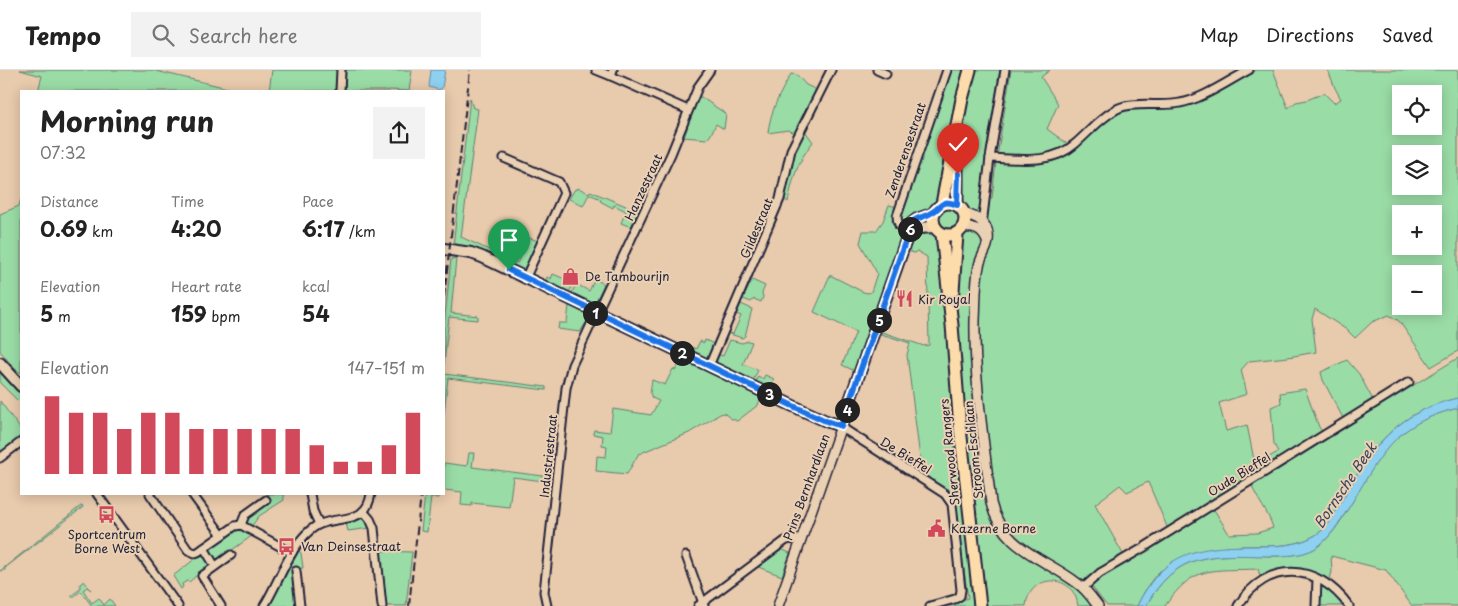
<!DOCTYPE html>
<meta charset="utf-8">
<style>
body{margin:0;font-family:"Playpen Sans",sans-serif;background:#f2f2f2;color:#222;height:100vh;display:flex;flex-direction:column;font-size:19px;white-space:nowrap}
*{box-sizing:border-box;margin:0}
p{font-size:16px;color:#767676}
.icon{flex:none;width:28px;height:28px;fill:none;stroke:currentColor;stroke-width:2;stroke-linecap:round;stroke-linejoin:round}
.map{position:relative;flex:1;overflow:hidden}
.side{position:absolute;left:20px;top:20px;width:425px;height:405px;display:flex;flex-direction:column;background:#fff;border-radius:0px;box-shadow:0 2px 12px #0003}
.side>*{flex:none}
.tools{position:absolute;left:1392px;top:15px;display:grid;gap:10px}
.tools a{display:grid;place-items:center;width:50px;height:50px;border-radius:0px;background:#fff;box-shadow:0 2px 12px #0003;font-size:25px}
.pin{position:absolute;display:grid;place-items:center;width:42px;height:42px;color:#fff;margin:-51px -21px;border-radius:50% 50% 50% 0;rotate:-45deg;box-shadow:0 0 5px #0007}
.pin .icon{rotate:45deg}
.km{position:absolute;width:25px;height:25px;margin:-12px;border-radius:50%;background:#222;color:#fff;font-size:14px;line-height:25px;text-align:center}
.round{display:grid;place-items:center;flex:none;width:52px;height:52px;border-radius:0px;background:#f2f2f2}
.headline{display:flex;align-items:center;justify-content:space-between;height:85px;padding:0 20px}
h1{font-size:28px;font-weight:700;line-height:38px}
.figures{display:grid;grid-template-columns:repeat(3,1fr);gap:8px;height:85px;padding:5px 20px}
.figures div{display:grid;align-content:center}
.figures b{font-size:21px;font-weight:700}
.figures small{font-size:14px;font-weight:400}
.figures p{font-size:14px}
.chart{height:140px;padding:10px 20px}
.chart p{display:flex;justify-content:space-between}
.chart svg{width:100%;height:90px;margin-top:5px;stroke:#d1495b;stroke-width:6}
header{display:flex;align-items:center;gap:30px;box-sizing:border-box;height:70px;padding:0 25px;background:#fff;border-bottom:1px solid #e0e0e0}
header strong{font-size:24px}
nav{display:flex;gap:28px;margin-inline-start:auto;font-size:18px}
.search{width:350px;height:45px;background:#f2f2f2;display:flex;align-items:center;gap:12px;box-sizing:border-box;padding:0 18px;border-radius:0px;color:#767676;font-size:19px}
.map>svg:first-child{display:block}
.green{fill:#9adca6;stroke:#5e7f70;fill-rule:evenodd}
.water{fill:#8ed0f0;stroke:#638aa8}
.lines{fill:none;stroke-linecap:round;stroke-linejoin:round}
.minor-casing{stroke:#22223b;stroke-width:11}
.tertiary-casing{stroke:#22223b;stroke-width:12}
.secondary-casing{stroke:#22223b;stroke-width:14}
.primary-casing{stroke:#22223b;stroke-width:15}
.minor{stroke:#ebd1b3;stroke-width:7}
.tertiary{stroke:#ebd1b3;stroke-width:9}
.secondary{stroke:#ebd1b3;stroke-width:10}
.primary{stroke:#fddcac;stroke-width:11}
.rail{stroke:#22223b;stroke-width:2;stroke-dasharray:8 4;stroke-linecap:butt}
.route-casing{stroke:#fff;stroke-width:10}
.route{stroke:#1a73e8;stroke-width:6}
.labels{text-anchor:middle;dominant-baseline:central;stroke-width:4;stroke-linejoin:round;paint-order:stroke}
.street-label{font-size:12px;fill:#22223b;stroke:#ebd1b3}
.poi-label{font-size:12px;fill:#22223b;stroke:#ebd1b3;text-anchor:start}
.water-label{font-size:14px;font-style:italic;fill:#38455f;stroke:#ebd1b3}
</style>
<header>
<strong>Tempo</strong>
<div class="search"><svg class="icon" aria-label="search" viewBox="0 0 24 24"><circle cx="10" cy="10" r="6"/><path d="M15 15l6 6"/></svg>Search here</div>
<nav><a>Map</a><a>Directions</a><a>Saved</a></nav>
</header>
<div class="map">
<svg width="1458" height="536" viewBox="0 0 1458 536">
<rect width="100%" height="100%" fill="#e8caac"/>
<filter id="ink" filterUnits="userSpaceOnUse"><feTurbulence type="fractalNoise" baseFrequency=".02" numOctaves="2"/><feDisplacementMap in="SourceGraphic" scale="10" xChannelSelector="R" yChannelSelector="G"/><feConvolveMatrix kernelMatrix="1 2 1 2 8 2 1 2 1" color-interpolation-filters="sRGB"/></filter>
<g filter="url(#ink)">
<g class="green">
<polygon points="20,0 152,0 240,21 38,21 42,6"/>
<polygon points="272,0 337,0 336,21 269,21"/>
<polygon points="346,0 412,0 409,21 389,20 389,21 345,21"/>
<polygon points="952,0 965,0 940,131 907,158 904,157 900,151 933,49"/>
<polygon points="974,0 1000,0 991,55 981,141 978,144 970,143 962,135 961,66 968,20"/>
<polygon points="1011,0 1050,0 1041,7 1058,34 1047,59 1069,75 1049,86 997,87"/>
<path d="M1257,0H1273L1288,38L1296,32L1307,30L1324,23L1334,33L1341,29L1335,18L1328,0H1458V281L1431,297L1399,251L1389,245L1372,252L1355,268L1347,260L1315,239L1312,249L1316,282L1288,287L1249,291L1241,300L1247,324L1219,333L1226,361L1247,355L1255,395L1278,382L1274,374L1271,337L1281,333L1280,323L1305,319L1319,357L1323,363L1168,459L1148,412L1127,422L1120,415L1095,434L1124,486L1099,499L1088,509L1084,511L1015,468L1000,448L995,435L988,383L978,274V242L989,128H992L996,92L1043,93L1059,89L1070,83L1116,42L1125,38L1183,36ZM1401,24H1434V56H1401ZM1401,84H1434V116H1401ZM1401,144H1434V176H1401ZM1401,204H1434V236H1401Z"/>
<path d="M791,4L797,5L806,15L817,20L795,63L788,60L768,63C770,42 780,23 791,4Z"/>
<polygon points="698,25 726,44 724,59 716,54 710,66 707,69 684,67 687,59 690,44"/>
<polygon points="470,28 473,38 478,39 461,167 517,193 530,168 538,171 524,200 520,200 453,176"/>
<path d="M805,61L813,72C797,92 793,108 788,132L784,129L789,94Z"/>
<polygon points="578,118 589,123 590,121 633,139 636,134 640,136 631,157 621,153 626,141 614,135 613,138 600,131 601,129 589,124 583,136 569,129 575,119 577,120"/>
<polygon points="21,129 21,303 15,299 0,281 0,144 19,136"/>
<polygon points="889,135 897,137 892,151 895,159 901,165 902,169 862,282 862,290 855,301 842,295 856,262 814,242 830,205 863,222 868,223 871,222 877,203 860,173 863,161 876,161 883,151"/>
<circle cx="949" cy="149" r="13"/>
<path d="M974,160L984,172L972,240L995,453L1075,514L1094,536H1078C1074,502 1029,503 1026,536H985L971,416L955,246L956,214L960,164Z"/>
<polygon points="933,161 938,165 977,536 942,536 968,528 953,423 922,404 907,285 910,273 881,264 882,262 924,276 929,275 927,187 917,181 914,183 908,181 913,167 916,162"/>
<polygon points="456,188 451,243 478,246 478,250 449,247 444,294 444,255 451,189"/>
<polygon points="553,204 574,213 568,224 564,222 563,220 548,213 546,214 545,212 547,207 551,209"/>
<polygon points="595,209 604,214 595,233 591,234 586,233 586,231 578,227 576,228 571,225 576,214 589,221"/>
<polygon points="752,210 765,216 762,223 763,227 761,232 754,229 751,232 743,229"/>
<polygon points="741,234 752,239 745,266 742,268 727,263 733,264 741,246 736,244"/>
<polygon points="569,235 585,242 587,251 580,262 558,259 559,253 567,253"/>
<polygon points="705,270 714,274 708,287 703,288 687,280 689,276 696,279 700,271 704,273"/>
<polygon points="730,270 742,273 748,271 752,272 743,294 758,300 752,313 718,295 716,290 717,284 723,286"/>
<path d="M1458,288V328C1381,345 1363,397 1325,458C1300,480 1271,475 1241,476C1233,476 1165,497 1160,501C1150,510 1143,524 1137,536H1107L1092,517V513L1100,506L1213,438L1229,464L1257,463L1273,458C1269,443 1257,430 1251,414Z"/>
<polygon points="686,290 722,308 725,306 749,318 749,321 761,327 758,335 737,351 730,348 724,343 720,344 689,363 643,382 641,384 639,383 627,404 596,401 597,386 606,387 607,376 602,375 603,366 593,364 594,360 610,362 613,339 651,345 659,331 652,328 650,323 652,310 665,315 673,299 676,300 680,292"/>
<polygon points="1347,290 1359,304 1374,332 1344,350 1323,310 1321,302"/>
<polygon points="0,297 21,319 21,328 18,331 0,313"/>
<polygon points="444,304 546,317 546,320 448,308 444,343"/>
<polygon points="765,305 774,309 771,315 775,317 772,322 755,314 758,306 763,309"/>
<polygon points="0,331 21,360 21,366 0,383"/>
<path d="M1458,338V536H1412L1386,500L1331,486L1332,502L1329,512C1306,498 1285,495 1261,509L1258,499C1211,501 1194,494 1165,536H1146C1178,479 1215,485 1273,486C1286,486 1303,485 1314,479C1330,469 1339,454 1348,439C1381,385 1392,354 1458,338Z"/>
<polygon points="469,383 474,383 472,397 551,407 551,412 513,407 509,437 472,433 472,436 461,435 462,422 444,420 444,393 467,396"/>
<polygon points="266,424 283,424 284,430 259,446 251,457 244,452 246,448 248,448 270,432"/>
<polygon points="425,424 439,424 438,428 431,427 427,462 421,461"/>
<polygon points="82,435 83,437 5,498 5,500 0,501"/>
<polygon points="358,447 365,448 370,458 348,461 346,453 356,450"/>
<polygon points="239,459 253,465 221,488 217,489 214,488 208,479 227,465"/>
<polygon points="783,480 790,483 782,506 758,497 776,483"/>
<polygon points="205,481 211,491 209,495 189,512 187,511 182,514 183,517 181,519 173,506"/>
<polygon points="299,481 301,483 303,498 294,499 298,536 267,536 270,534"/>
<polygon points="380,481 412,482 406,536 385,536"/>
<polygon points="84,511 91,520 87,517 83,520 92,533 99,528 104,535 110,529 115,536 92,536 81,521 73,527 71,526 80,519 80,514"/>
<polygon points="1322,517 1329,518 1344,536 1320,536 1320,520"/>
</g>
<g class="water">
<polygon points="431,0 445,0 442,18 439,20 429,17"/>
<path d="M1458,328V338C1392,354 1381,386 1348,439C1338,454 1330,469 1314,479C1301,486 1284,486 1269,486C1213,485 1177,480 1146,536H1137C1165,478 1202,476 1261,476C1285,476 1306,475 1325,458C1363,398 1381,345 1458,328Z"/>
</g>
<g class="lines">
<defs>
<g id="minor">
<polyline points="596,0 611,6 613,0"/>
<polyline points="877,0 886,4"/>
<polyline points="611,6 688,40"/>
<polyline points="340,21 341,0"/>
<polyline points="504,88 559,112 564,123 525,209"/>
<path d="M990,88C1019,89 1051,95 1075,74C1089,62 1102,46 1119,38C1134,31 1163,37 1180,33C1201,30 1230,10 1249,0"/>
<polyline points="982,155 990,88 1005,0"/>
<path d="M908,165C901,160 897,155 897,146L947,0"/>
<polyline points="709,296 780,129 791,80 831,0"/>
<polyline points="841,356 847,361 945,424 952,434 961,520 960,526 955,529 930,536"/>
<polyline points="0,388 21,372"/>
<polyline points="97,424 178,536"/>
<polyline points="150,424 188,480 195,483 198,482 235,456 241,455 292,483"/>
<polyline points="192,424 222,465"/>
<polyline points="310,424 313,441 319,454"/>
<polyline points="363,441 370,449 374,458 382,536"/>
<polyline points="241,455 245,445 266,430"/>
<polyline points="204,478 215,496"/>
<polyline points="686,486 704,536"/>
<polyline points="296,501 300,536"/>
<polyline points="1083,518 1100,503 1143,478 1409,312"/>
<polyline points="221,536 202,506 231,485"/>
<path d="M264,536C280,511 291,471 316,456C337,444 366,457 371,424"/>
<polyline points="547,536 544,522 566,318 572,295 671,84 698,17 710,0"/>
<polyline points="698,536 785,471 790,469 801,471"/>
<path d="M1238,536C1267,489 1318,493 1349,536"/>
<polyline points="1316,536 1317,509"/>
</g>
<g id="tertiary">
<path d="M964,143C975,147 986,150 988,164C990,177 981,185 979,196C975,214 976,232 975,250C974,311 984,372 991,433C1003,480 1043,487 1077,513C1086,519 1092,528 1098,536"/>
<path d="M962,158C975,157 982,159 987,171"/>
<polyline points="778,536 841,356"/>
</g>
<g id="secondary">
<polyline points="908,165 919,158 934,157"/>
<polyline points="444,179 471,183 482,187 791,335 826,351 841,356 912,153 917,149 934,143"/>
<polyline points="0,293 21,316"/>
</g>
<g id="primary">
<circle cx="949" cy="149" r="16"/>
<polyline points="942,134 962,29 970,0"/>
<polyline points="957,135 957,79"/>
<polyline points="942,164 952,255 960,358 980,536"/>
<polyline points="953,221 957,164"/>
</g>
</defs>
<use href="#minor" class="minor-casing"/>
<use href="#tertiary" class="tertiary-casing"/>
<use href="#secondary" class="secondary-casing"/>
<use href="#primary" class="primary-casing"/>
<use href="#minor" class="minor"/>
<use href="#tertiary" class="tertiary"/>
<use href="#secondary" class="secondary"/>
<use href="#primary" class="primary"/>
<g class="rail">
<polyline points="444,227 470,0"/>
<polyline points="409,536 421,424"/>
</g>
</g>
</g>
<g class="lines" filter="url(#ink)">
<defs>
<path id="route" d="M509,200L791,335L826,351L841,356L912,152C918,147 925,147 931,143C942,138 940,128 957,135L958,104"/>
</defs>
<use href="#route" class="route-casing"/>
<use href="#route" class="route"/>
</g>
<defs>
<symbol id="shop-bare" viewBox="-9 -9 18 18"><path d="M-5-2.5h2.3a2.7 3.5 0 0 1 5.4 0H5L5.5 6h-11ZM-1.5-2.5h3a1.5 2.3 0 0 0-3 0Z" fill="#d1495b" stroke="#ebd1b3" stroke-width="2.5" paint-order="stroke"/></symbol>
<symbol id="restaurant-bare" viewBox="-9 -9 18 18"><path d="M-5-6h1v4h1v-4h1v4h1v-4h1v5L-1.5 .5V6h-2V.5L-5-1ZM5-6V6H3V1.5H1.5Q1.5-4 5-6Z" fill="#d1495b" stroke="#ebd1b3" stroke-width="2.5" paint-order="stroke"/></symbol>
<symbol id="bus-bare" viewBox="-9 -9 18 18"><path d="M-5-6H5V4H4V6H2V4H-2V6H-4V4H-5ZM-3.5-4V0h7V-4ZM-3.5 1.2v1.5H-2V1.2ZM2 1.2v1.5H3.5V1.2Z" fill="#d1495b" stroke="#ebd1b3" stroke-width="2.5" paint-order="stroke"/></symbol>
<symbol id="civic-bare" viewBox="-9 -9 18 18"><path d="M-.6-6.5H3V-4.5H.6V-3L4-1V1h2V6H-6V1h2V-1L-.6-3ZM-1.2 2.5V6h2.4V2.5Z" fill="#d1495b" stroke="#ebd1b3" stroke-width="2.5" paint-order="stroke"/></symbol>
</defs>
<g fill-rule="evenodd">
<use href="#shop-bare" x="558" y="194" width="25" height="25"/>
<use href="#restaurant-bare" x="892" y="216" width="25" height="25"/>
<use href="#bus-bare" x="94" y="432" width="25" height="25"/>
<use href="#civic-bare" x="924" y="446" width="25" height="25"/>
<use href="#bus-bare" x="274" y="464" width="25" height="25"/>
</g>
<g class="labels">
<g class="street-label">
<text transform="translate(905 80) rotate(-71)">Zenderensestraat</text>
<text transform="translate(643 117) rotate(-65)">Hanzestraat</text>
<text transform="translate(756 158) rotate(-67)">Gildestraat</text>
<text transform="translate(973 380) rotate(-96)">Stroom-Eschlaan</text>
<text transform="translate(949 382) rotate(-96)">Sherwood Rangers</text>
<text transform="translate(906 385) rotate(32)">De Bieffel</text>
<text transform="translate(548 386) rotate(-84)">Industriestraat</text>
<text transform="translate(1239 404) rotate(-32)">Oude Bieffel</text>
<text transform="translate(806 417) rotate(-70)">Prins Bernhardlaan</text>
</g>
<g class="poi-label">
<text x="585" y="206">De Tambourijn</text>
<text x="918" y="229">Kir Royal</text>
<text x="951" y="458">Kazerne Borne</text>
<text x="107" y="464" text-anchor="middle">Sportcentrum<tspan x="107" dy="14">Borne West</tspan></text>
<text x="301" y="476">Van Deinsestraat</text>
</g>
<g class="water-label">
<text transform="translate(1345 415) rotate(-56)">Bornsche Beek</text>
</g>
</g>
</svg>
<div class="tools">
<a><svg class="icon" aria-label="locate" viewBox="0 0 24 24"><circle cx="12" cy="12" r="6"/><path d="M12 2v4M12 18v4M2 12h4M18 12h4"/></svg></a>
<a><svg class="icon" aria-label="layers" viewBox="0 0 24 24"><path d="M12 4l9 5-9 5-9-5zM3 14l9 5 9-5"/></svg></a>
<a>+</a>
<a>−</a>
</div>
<div class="pin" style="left:509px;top:200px;background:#1e9e55"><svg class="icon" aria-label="arrive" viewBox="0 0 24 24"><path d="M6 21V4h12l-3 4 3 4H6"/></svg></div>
<div class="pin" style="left:958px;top:104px;background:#d93025"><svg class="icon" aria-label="check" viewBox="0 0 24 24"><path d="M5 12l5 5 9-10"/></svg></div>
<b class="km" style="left:595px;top:243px">1</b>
<b class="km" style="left:682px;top:283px">2</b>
<b class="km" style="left:769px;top:324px">3</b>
<b class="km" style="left:847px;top:340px">4</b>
<b class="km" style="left:879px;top:250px">5</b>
<b class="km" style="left:910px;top:159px">6</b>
<section class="side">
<div class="headline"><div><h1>Morning run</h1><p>07:32</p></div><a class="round"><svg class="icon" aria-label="share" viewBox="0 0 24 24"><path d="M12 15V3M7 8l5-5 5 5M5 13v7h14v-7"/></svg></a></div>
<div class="figures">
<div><p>Distance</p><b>0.69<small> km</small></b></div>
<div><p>Time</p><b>4:20</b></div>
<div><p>Pace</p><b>6:17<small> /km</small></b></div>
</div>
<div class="figures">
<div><p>Elevation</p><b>5<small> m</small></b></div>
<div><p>Heart rate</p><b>159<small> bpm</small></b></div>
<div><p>kcal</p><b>54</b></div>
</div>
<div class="chart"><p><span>Elevation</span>147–151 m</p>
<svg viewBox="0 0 160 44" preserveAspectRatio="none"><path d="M5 44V6M15 44V14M25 44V14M35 44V22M45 44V14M55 44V14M65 44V22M75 44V22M85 44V22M95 44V22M105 44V22M115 44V30M125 44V38M135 44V38M145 44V30M155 44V14"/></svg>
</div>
</section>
</div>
